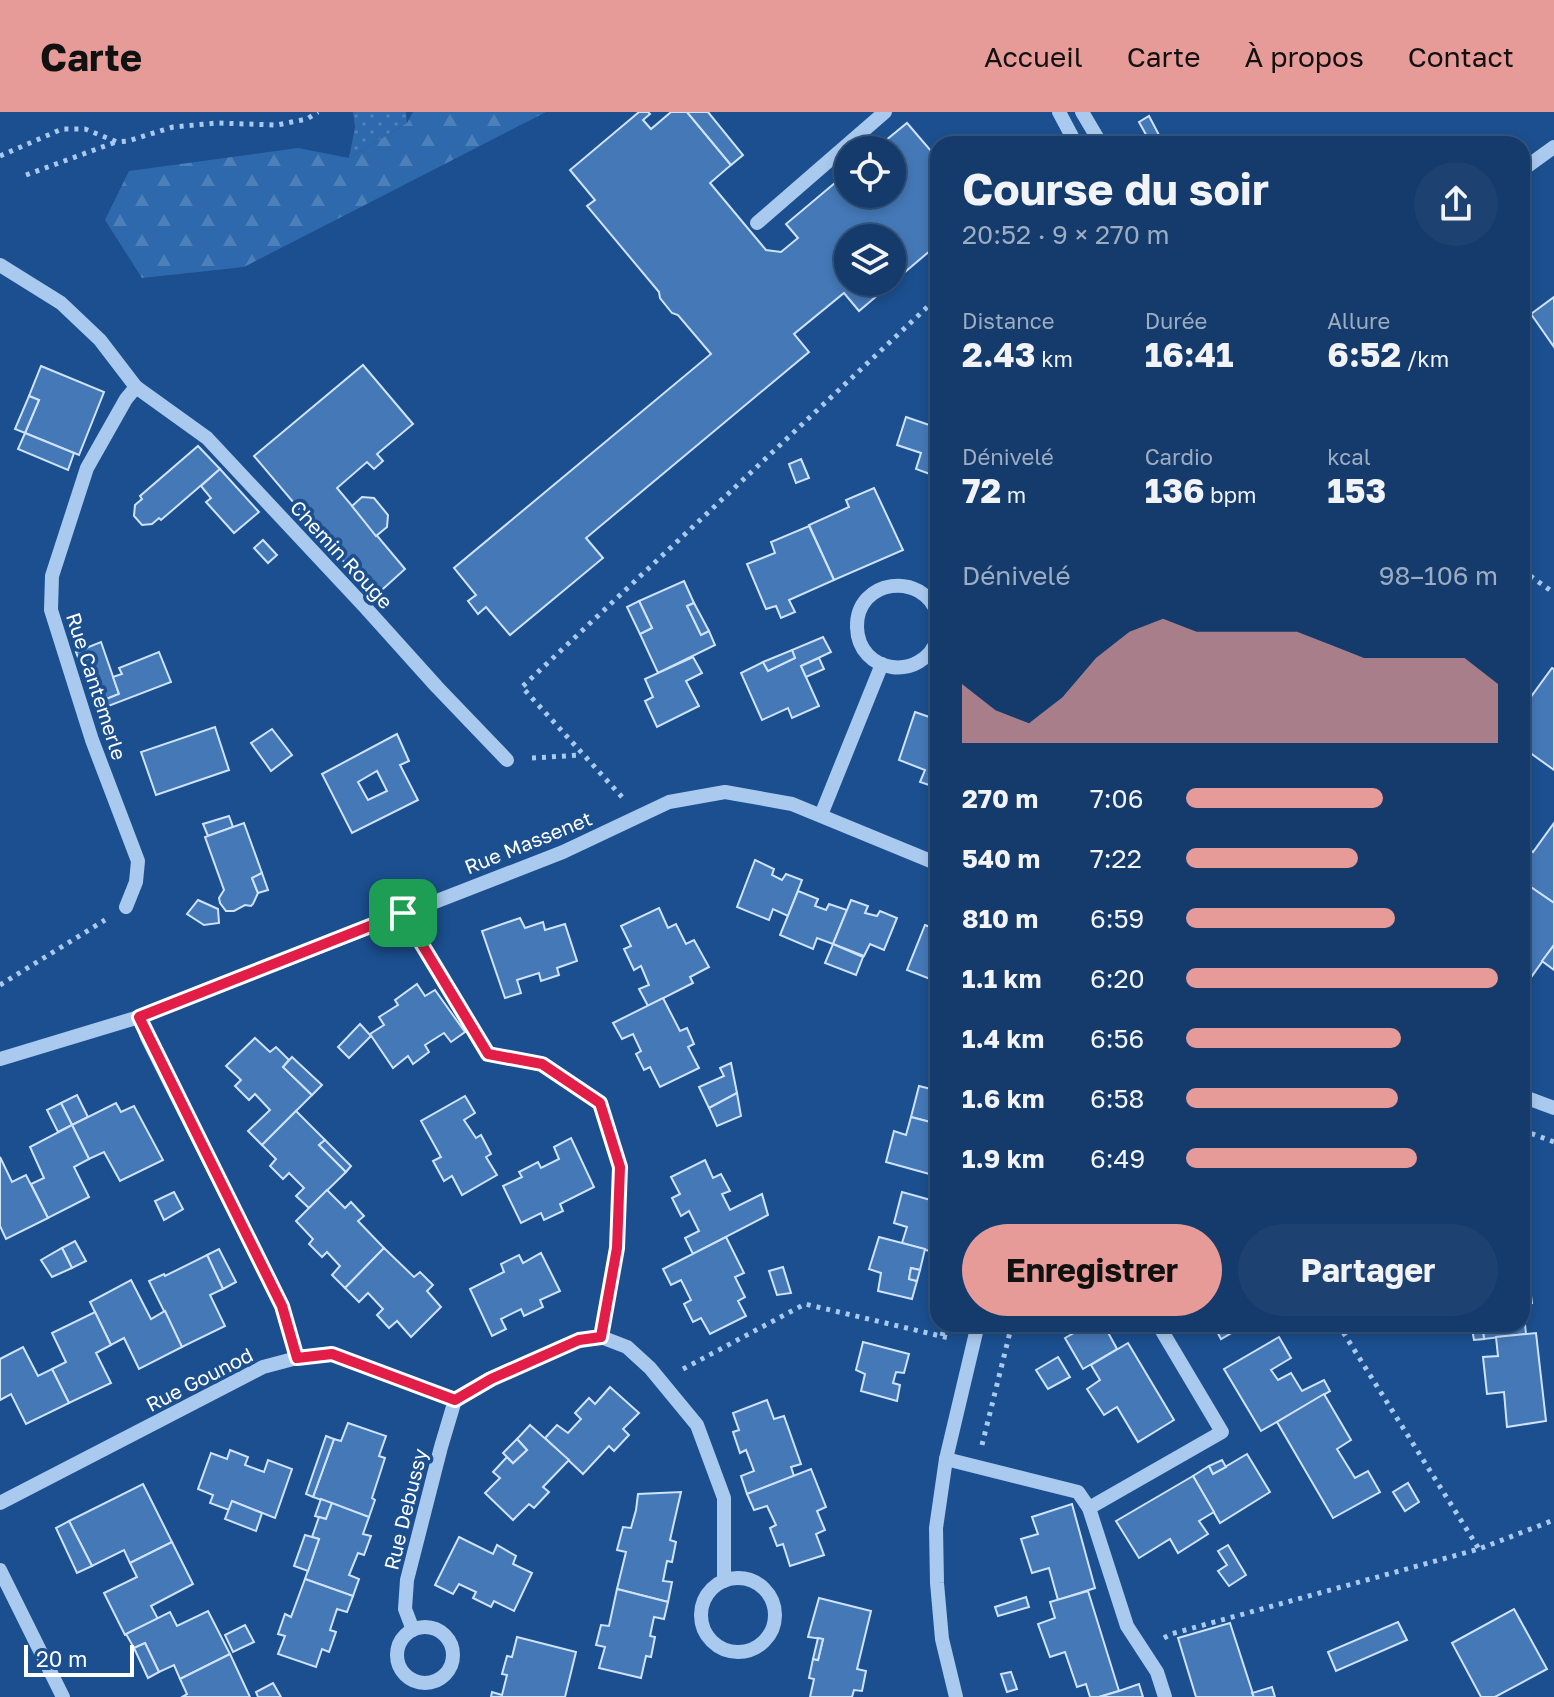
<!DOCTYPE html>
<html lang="fr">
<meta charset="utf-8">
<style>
body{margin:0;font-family:"Golos Text",sans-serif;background:#1d4271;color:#f1f3f6;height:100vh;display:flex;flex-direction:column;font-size:30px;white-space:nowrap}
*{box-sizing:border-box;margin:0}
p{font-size:26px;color:#9dadc1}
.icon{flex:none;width:44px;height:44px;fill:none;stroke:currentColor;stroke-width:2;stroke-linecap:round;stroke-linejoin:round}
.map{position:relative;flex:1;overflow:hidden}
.drawer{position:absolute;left:930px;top:24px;width:600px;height:1196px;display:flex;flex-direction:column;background:#143b6b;border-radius:24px;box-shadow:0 4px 12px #0003,0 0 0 2px #33557e}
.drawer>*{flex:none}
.controls{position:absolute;left:834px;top:24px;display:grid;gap:16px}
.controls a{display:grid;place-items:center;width:72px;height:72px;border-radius:50%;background:#143b6b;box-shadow:0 4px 12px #0003,0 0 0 2px #33557e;font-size:40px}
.scale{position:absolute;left:24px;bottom:20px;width:110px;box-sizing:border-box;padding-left:8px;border:4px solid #fff;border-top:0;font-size:22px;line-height:28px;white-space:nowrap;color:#fff;-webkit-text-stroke:6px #1b4f8f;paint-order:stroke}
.pin{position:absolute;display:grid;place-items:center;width:68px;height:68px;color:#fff;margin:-34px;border-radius:16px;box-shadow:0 4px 12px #0006}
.round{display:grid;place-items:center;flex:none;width:84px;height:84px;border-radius:42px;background:#1d4271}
.summary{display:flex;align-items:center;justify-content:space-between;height:136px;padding:0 32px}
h1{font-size:44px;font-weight:700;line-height:60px}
.stats{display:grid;grid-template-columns:repeat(3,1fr);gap:12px;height:136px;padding:8px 32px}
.stats div{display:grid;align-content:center}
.stats b{font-size:34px;font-weight:700}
.stats small{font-size:22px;font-weight:400}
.stats p{font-size:22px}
.chart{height:224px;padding:16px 32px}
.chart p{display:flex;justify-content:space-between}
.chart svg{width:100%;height:144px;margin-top:8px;fill:#e69b98;opacity:.7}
.button{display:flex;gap:16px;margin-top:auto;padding:16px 32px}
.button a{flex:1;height:92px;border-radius:48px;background:#e69b98;color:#111;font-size:32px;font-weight:700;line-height:92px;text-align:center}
.button a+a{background:#1d4271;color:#f1f3f6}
ul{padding:0 32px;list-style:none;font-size:26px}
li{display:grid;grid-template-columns:128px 96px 1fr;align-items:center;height:60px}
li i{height:20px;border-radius:10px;background:#e69b98}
header{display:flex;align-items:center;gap:48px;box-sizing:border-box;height:112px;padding:0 40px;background:#e69b98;color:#111}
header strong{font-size:38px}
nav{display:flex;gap:44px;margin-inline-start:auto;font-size:28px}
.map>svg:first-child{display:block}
.grass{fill:url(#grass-dots)}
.forest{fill:url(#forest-firs)}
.building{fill:#4478b7;stroke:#cfe3fa;stroke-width:2;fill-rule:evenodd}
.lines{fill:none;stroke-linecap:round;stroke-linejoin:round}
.path{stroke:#a9c9ee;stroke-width:5;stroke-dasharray:4 6;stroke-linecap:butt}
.minor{stroke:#a9c9ee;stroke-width:14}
.route-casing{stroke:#fff;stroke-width:16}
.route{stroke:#e11d48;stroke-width:10}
.labels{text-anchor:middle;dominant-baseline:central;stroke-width:7;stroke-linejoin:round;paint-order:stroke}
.street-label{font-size:20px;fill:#fff;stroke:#1b4f8f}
</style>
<header>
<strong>Carte</strong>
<nav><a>Accueil</a><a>Carte</a><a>À propos</a><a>Contact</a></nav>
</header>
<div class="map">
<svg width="1554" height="1585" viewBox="0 0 1554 1585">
<defs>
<pattern id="grass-dots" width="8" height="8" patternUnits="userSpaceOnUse" patternTransform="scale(2)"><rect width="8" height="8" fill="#2e69ad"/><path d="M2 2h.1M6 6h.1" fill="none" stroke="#4d80b9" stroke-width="1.8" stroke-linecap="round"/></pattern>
<pattern id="forest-firs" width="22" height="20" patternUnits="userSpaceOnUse" patternTransform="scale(2)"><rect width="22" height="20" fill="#2e69ad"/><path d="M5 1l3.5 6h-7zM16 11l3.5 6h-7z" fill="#4d80b9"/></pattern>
</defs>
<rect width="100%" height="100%" fill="#1b4f8f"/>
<polygon class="grass" points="353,0 406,0 407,11 349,46 355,15"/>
<polygon class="forest" points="413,0 546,0 244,155 142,166 105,108 129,59 298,36 349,46 407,11"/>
<g class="building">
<path d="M639,0H648L650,2L643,8L651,17L671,0H687L731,53L710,71L766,138L781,140L798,126L786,112L848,60V82H892V38H874L907,11L938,47V132L859,199L844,181L794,222L809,240L586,426L603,446L510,523L486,495L478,502L468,489L476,483L454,456L711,242L678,203L672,201L660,186L659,180L587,94L595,88L570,58ZM848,126H892V170H848Z"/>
<polygon points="687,0 708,0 743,43 731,53"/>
<polygon points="1149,4 1159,23 1149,28 1139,10"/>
<polygon points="1554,185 1554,235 1531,202"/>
<polygon points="363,253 413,312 377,342 383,349 374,357 367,350 337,376 405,457 374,485 254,344"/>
<polygon points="41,254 104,280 79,343 25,321 39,288 29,284"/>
<polygon points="29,284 39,288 25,321 15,317"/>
<polygon points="906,305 938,316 938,365 916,357 921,341 897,333"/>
<polygon points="25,321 74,341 68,358 18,337"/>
<polygon points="198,334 220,357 161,408 159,406 152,412 142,413 134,404 135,393 142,387 140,384"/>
<polygon points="801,347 809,366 796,371 789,352"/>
<polygon points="220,357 259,400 234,421 206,390 211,386 201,374"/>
<polygon points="874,376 903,438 834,468 809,413 849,395 846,388"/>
<polygon points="362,385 374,386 388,403 387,415 376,424 352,394"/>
<polygon points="809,414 834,468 789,488 795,500 781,506 776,494 766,497 747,452 775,441 771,430"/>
<polygon points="263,428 277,443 268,451 254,436"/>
<polygon points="684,469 694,491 687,494 701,523 709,519 715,533 658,561 640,522 652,516 639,489"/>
<polygon points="639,489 652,516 640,522 627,495"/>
<polygon points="694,491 709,519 701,523 687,494"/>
<polygon points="823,525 831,540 801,554 819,594 792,606 788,596 762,608 741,561 763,550 768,559 795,546 792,538"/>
<polygon points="101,530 119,582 96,591 76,540"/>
<polygon points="792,538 795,546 768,559 763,550"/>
<polygon points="159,540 171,570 98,598 96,591 119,582 113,565 122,562 119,556"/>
<polygon points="693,545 702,561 686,569 699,594 657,615 645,589 653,585 645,567"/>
<polygon points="819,546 824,557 806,565 801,554"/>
<polygon points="1552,556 1554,557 1554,658 1522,635 1522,597"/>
<polygon points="915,600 938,608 938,676 920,670 925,658 899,648"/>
<polygon points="215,615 229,658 156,683 141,640"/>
<polygon points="272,617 292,643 271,659 251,631"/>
<path d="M397,622L409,649L400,653L418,688L352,721L322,662ZM377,659L387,679L368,688L358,670Z"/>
<polygon points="229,704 233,715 208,724 203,712"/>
<polygon points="244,711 262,761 252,766 258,781 253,792 251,794 245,793 234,799 226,799 220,791 219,786 224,778 205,725"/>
<polygon points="1554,711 1554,791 1522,769 1522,731 1533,740"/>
<polygon points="755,748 774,757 772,763 782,768 786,762 802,768 788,804 773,797 769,808 737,795"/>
<polygon points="262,761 268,778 258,781 252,766"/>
<polygon points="1522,769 1554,791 1554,833 1522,878"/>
<polygon points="798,779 818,787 815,794 826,798 829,792 847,798 833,832 817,826 813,837 780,823"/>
<polygon points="198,788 218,797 219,811 204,813 187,802"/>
<polygon points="851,788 868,794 865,801 877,804 880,799 897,806 884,838 870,832 864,844 833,832"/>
<polygon points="659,796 668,816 676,812 686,832 694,828 709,855 690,865 693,871 648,894 639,877 649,873 641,854 634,858 624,837 631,834 621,814"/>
<polygon points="520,806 525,816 543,810 545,818 565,812 577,849 557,856 559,863 541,869 539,861 517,868 521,881 505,886 482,819"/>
<polygon points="925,813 938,818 938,870 907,858"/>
<polygon points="833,832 863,845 856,863 825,851"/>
<polygon points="1554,833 1554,858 1542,849"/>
<polygon points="417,872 425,884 435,878 465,920 451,930 444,921 425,933 429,940 413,952 408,944 393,956 370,922 384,913 379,905 398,893 395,888"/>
<polygon points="663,886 680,919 687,916 694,932 688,935 699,956 660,975 650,955 644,958 636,942 641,939 633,922 622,927 613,911"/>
<polygon points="360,912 371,924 349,946 338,935"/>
<polygon points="255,926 270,940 276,935 289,948 283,955 312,983 262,1033 248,1019 270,998 255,982 249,988 235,974 241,968 226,954"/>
<polygon points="292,945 322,973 312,983 283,955"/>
<polygon points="731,951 737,981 709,996 699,975 724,964 720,956"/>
<polygon points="935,963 938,964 938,1012 911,1005 919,974 931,977"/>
<polygon points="737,981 741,1004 717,1014 709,996"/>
<polygon points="77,983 88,1005 72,1013 61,991"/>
<polygon points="465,984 475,1001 464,1008 476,1026 481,1023 491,1042 486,1045 497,1063 462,1083 452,1064 444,1069 433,1049 441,1045 421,1009"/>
<polygon points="61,991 72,1013 58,1020 47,998"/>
<polygon points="116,991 121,1000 134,994 163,1048 120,1069 104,1040 89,1047 72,1013"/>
<polygon points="296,999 325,1028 319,1033 346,1060 309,1096 296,1084 304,1076 289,1061 283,1067 270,1054 276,1047 262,1033"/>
<polygon points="911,1005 938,1012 938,1031 934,1029 931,1041 938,1043 933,1063 886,1050 894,1019 906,1023"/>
<polygon points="72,1013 89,1047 74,1055 89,1085 48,1106 31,1072 44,1066 30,1035"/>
<polygon points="571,1026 594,1075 560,1092 563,1099 544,1108 541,1101 521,1111 503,1074 522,1065 519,1060 538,1050 541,1056 559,1047 554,1035"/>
<polygon points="325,1028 351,1054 346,1060 319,1033"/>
<polygon points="0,1045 12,1070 26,1063 48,1106 6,1127 0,1114"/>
<polygon points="705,1048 713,1066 721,1062 730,1079 722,1082 730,1098 762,1082 768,1103 693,1142 685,1126 699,1119 689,1099 681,1104 672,1086 680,1082 671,1065"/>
<polygon points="327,1078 345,1096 351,1090 364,1104 358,1109 384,1136 345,1176 332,1163 340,1154 327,1140 322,1145 309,1132 313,1127 296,1109"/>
<polygon points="174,1080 183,1097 164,1108 155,1089"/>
<polygon points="902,1080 938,1090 938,1110 936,1110 934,1121 938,1122 936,1141 902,1131 907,1115 894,1111"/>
<polygon points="1522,1117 1528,1159 1522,1160"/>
<polygon points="726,1125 744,1161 735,1165 745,1185 738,1189 746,1204 710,1222 701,1206 693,1210 684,1192 691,1188 681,1168 671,1173 663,1157"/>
<polygon points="879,1125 925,1137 920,1158 911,1156 909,1167 917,1169 912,1187 878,1179 881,1161 869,1157"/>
<polygon points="75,1129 86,1149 72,1156 62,1136"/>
<polygon points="62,1136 72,1156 52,1165 41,1148"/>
<polygon points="384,1136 414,1165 420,1160 433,1173 427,1179 441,1195 411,1225 397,1209 389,1216 377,1203 383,1197 368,1181 359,1190 345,1176"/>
<polygon points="219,1137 236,1170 223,1177 207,1143"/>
<polygon points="541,1141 560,1179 540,1188 543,1195 524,1204 521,1197 501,1207 506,1217 492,1224 470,1177 504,1160 501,1152 519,1143 523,1151"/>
<polygon points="207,1143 223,1177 210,1183 225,1214 182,1235 149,1169 164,1162 165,1164"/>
<polygon points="783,1155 791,1181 777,1183 769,1159"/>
<polygon points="911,1156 920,1158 917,1169 909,1167"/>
<polygon points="1528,1159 1530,1176 1522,1177 1522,1160"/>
<polygon points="131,1168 151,1207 165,1199 182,1235 139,1257 124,1226 111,1233 90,1190"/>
<polygon points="1530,1176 1532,1191 1523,1192 1522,1177"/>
<polygon points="1522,1183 1526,1222 1484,1227 1482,1212 1522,1212"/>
<polygon points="95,1200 111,1233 96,1241 111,1271 69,1291 52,1257 66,1250 52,1221"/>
<polygon points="1076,1212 1111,1212 1105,1215 1117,1237 1083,1257 1065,1226 1079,1218"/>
<polygon points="1213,1212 1247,1212 1221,1227"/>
<polygon points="1471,1212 1482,1212 1484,1227 1474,1228"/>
<polygon points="1536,1221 1546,1309 1507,1315 1504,1280 1487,1282 1483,1245 1498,1244 1496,1225"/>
<polygon points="1279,1225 1291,1246 1271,1258 1278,1268 1291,1261 1302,1279 1324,1268 1330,1279 1261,1319 1224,1257"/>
<polygon points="863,1230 909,1242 904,1261 896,1260 893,1271 900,1273 897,1289 861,1279 865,1262 856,1258"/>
<polygon points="1128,1231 1174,1308 1138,1330 1117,1295 1104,1303 1087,1277 1100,1268 1091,1253"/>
<polygon points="23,1235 38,1264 52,1257 69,1291 26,1312 11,1282 0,1288 0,1247"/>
<polygon points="1058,1245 1070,1265 1048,1277 1036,1258"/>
<polygon points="610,1275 639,1301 623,1317 629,1323 614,1339 609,1334 583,1362 545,1326 557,1313 568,1321 581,1307 575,1301 589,1286 595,1292"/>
<polygon points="1324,1282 1351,1328 1337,1337 1355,1366 1368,1359 1380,1380 1333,1406 1277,1310"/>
<polygon points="767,1288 774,1307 784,1304 801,1352 791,1355 794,1364 747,1382 741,1364 754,1359 746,1338 740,1341 733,1320 739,1318 733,1301"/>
<polygon points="348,1311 386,1324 379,1344 385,1346 372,1386 375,1388 369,1405 313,1385 334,1327 341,1329"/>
<polygon points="530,1313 569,1348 543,1375 549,1380 534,1396 529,1392 513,1408 485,1381 500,1366 493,1360 507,1345 513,1351 527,1338 517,1327"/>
<polygon points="326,1324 334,1327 313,1385 306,1382"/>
<polygon points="517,1327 527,1338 513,1351 503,1341"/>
<polygon points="230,1338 248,1345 245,1353 264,1360 268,1348 292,1357 275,1406 232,1389 229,1398 210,1391 213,1383 198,1377 211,1341 227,1347"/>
<polygon points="1247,1342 1270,1380 1220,1411 1193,1364 1209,1354 1213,1362"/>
<polygon points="1222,1348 1226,1355 1213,1362 1209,1354"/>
<polygon points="811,1357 826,1395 817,1399 825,1418 816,1422 824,1443 790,1454 783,1432 777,1434 770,1416 776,1413 767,1394 754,1398 747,1382"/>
<polygon points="1193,1364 1214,1400 1199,1409 1208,1422 1178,1441 1170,1427 1139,1446 1116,1409"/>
<polygon points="1408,1371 1419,1390 1405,1399 1393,1380"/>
<polygon points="143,1372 172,1430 130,1451 124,1438 92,1454 69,1409"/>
<polygon points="681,1380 670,1428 676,1430 672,1450 667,1449 663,1469 672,1470 668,1490 617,1477 626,1440 617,1438 623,1415 631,1416 636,1398 638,1382"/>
<polygon points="321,1387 332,1391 326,1407 315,1404"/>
<polygon points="232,1389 262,1401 256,1419 225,1407"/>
<polygon points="332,1391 369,1405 363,1422 371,1424 364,1443 358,1441 349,1463 359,1467 353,1484 305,1467 319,1427 312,1425 319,1405 326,1407"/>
<polygon points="1072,1392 1095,1476 1058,1488 1049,1456 1032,1461 1021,1427 1038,1422 1032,1405"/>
<polygon points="69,1409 92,1454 77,1461 56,1416"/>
<polygon points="305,1423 319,1427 308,1459 294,1454"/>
<polygon points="459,1425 493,1442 497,1433 516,1444 513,1452 532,1461 514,1499 494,1489 491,1495 473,1486 476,1480 459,1472 453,1482 435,1473"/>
<polygon points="172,1430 193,1472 151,1494 158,1507 125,1523 104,1481 137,1465 130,1451"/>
<polygon points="1228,1433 1246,1463 1229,1474 1218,1459 1227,1453 1218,1439"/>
<polygon points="305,1467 353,1484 347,1500 337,1497 330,1518 336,1520 329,1540 322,1537 316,1555 278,1542 285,1524 278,1522 285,1502 291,1505"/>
<polygon points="617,1477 668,1490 664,1507 654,1505 650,1524 655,1525 651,1545 646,1544 641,1566 599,1556 605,1535 596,1533 601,1513 609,1514"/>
<polygon points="1088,1479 1119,1579 1099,1585 1090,1585 1086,1572 1077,1575 1065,1540 1050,1545 1038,1512 1055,1506 1050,1490"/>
<polygon points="1026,1485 1029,1495 998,1504 995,1495"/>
<polygon points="819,1486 871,1499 857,1557 866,1559 862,1579 854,1578 852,1585 810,1585 814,1567 809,1566 813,1547 818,1548 823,1527 808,1525"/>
<polygon points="1514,1497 1547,1557 1495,1585 1481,1585 1452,1531"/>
<polygon points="208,1499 230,1542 180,1567 174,1553 159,1560 145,1531 134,1536 126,1522 170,1500 177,1514"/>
<polygon points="1398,1510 1407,1528 1336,1559 1328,1540"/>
<polygon points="1230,1511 1254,1585 1196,1585 1178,1526"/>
<polygon points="245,1513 254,1530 233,1540 225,1523"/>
<polygon points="517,1525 576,1540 565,1585 491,1585 492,1580 502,1583 507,1563 502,1562 507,1544 512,1545"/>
<polygon points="818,1526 823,1527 818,1548 813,1547"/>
<polygon points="145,1531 159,1560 148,1566 134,1536"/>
<polygon points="230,1542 250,1585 182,1585 187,1582 180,1567"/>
<polygon points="1011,1560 1017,1577 1007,1580 1001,1562"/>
<polygon points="273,1571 281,1585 258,1585 256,1580"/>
<polygon points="1139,1572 1143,1585 1099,1585 1119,1579"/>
<polygon points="1272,1575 1275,1585 1254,1585 1252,1581"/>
</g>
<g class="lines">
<g class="path">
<polyline points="0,44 62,17 85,17 117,30 128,29 173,15 217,11 277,13 307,7 318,0"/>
<polyline points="26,63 116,30"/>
<polyline points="1522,458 1554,481"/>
<polyline points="532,646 582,643"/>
<polyline points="622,685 522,575 938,185"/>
<polyline points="416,822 488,942 518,947"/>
<polyline points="0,873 105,808"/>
<polyline points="1522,1018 1554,1030"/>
<polyline points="1338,1212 1479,1437"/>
<polyline points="942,1224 945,1212"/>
<polyline points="683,1257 805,1192 949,1226"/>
<polyline points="982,1333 1012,1212"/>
<polyline points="1164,1526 1171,1522 1479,1437 1554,1408"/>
</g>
<g class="minor">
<polyline points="1059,0 1076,32"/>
<polyline points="1082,0 1101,32"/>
<polyline points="1522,58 1554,35"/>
<polyline points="757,111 885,0"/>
<polyline points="0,153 61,191 100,228 136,275 207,326 365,495 437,575 507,648"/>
<path d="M938,503C923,458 856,467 857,515C858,562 922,571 938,526"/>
<polyline points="821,703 882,552"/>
<polyline points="126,795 136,770 138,749 92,628 51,498 52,464 87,356 126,287 136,275"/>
<polyline points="0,947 139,905 563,740 669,690 725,680 792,692 938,752"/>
<polyline points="542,952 600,991 620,1055 617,1136 601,1225"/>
<polyline points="1522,984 1554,996"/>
<polyline points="297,1246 332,1242 455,1288"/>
<polyline points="455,1288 491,1267 579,1228 601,1225 627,1235 650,1256 697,1313 724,1386 724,1469"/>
<polyline points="946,1347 1078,1380 1089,1396 1127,1514 1157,1560 1165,1585"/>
<polyline points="0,1391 263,1255 297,1246 282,1194 147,925 139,905"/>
<polyline points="1089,1396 1222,1320 1159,1214"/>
<polyline points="0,1458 63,1585"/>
<circle cx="738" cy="1503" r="37"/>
<circle cx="425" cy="1543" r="28"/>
<polyline points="413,1518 405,1497 407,1468 441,1335 455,1288"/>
<polyline points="956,1585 942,1527 937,1471 936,1416 946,1347 978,1212"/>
</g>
</g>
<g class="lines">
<defs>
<polygon id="route" points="403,801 488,942 542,952 600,991 620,1055 617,1136 601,1225 579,1228 491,1267 455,1288 332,1242 297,1246 282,1194 139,905"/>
</defs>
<use href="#route" class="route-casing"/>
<use href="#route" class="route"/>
</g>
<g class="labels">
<g class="street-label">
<text transform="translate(342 442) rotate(47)">Chemin Rouge</text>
<text transform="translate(97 574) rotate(72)">Rue Cantemerle</text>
<text transform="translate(528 730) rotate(-22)">Rue Massenet</text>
<text transform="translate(199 1267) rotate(-27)">Rue Gounod</text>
<text transform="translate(405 1397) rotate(-76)">Rue Debussy</text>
</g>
</g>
</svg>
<div class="controls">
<a><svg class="icon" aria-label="locate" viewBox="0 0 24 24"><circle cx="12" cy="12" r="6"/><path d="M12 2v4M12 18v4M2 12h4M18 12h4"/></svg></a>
<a><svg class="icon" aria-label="layers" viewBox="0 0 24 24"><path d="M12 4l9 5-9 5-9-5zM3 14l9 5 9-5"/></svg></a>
</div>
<div class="scale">20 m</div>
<div class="pin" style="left:403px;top:801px;background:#1e9e55"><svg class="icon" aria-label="arrive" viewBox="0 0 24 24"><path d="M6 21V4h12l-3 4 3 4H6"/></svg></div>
<section class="drawer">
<div class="summary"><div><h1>Course du soir</h1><p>20:52 · 9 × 270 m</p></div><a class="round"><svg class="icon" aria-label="share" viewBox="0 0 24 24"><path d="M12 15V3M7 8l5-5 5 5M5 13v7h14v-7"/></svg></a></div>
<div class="stats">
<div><p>Distance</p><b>2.43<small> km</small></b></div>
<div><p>Durée</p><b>16:41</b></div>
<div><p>Allure</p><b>6:52<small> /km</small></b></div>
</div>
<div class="stats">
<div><p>Dénivelé</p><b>72<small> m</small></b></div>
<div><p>Cardio</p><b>136<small> bpm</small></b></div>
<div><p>kcal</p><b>153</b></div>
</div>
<div class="chart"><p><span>Dénivelé</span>98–106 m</p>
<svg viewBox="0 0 160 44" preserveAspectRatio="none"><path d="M0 44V26L10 34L20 38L30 30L40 18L50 10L60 6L70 10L80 10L90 10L100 10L110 14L120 18L130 18L140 18L150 18L160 26V44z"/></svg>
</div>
<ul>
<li><b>270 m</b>7:06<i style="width:63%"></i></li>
<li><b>540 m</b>7:22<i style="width:55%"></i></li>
<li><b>810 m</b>6:59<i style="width:67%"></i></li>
<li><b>1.1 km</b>6:20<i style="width:100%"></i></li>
<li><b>1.4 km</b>6:56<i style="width:69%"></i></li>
<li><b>1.6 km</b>6:58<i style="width:68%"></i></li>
<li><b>1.9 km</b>6:49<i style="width:74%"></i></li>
</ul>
<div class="button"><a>Enregistrer</a><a>Partager</a></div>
</section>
</div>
